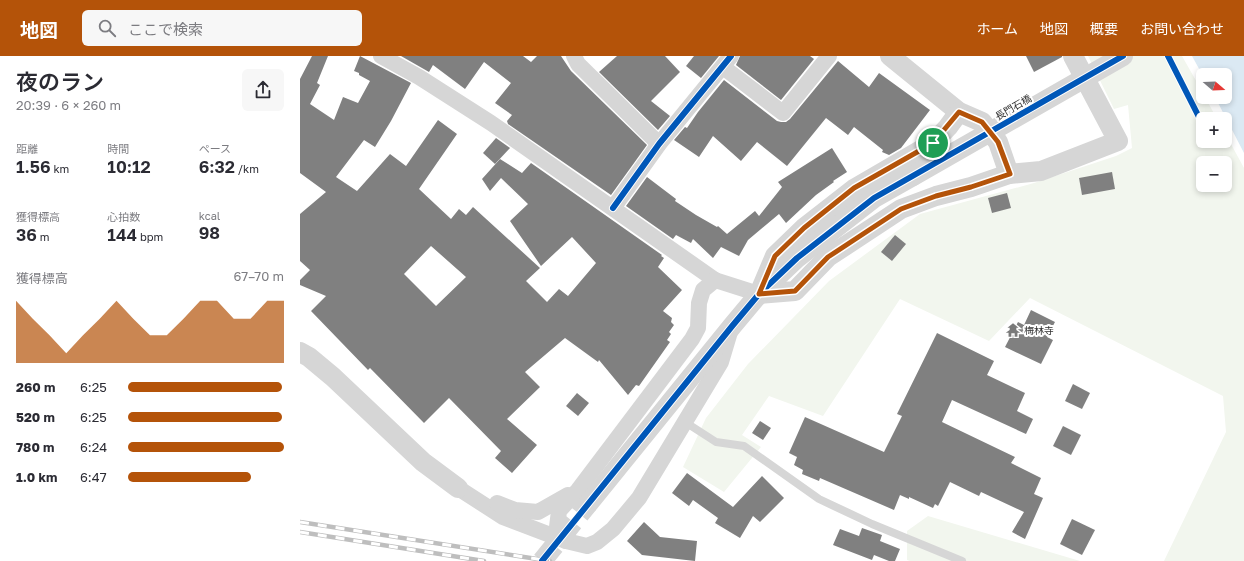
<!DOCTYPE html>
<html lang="ja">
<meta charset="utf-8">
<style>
body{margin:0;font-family:"Golos Text","Noto Sans JP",sans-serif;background:#f7f7f7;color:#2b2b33;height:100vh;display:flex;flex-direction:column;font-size:15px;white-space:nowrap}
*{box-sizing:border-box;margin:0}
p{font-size:13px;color:#7c7c81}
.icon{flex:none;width:22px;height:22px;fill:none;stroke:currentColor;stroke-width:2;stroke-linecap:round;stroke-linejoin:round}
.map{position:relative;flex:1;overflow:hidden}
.panel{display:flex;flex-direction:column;background:#fff;width:300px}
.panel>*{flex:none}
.needle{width:26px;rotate:109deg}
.buttons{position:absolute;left:896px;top:12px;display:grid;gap:8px}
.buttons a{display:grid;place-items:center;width:36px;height:36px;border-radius:6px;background:#fff;box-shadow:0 2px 6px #0003;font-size:20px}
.pin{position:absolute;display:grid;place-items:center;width:34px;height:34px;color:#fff;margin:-17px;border:2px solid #fff;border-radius:50%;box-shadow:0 1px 4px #0007}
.round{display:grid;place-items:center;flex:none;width:42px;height:42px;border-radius:6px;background:#f7f7f7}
.headline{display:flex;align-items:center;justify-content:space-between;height:68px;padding:0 16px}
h1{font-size:22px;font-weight:600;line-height:30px}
.stats{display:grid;grid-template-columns:repeat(3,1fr);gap:6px;height:68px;padding:4px 16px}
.stats div{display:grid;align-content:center}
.stats b{font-size:17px;font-weight:600}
.stats small{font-size:11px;font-weight:400}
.stats p{font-size:11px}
.chart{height:112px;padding:8px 16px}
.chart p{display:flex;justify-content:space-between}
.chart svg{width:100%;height:72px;margin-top:4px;fill:#b45309;opacity:.7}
ul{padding:0 16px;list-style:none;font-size:13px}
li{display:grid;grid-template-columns:64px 48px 1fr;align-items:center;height:30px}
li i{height:10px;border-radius:5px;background:#b45309}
header{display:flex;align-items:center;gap:24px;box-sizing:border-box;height:56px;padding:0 20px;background:#b45309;color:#fff}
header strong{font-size:19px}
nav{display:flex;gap:22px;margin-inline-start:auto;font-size:14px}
.search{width:280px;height:36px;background:#f7f7f7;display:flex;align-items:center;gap:10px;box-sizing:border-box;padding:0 14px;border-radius:6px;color:#7c7c81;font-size:15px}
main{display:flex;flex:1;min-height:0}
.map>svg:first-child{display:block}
.green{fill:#f2f6ee;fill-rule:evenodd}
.water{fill:#dbe9f3}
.building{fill:#808080;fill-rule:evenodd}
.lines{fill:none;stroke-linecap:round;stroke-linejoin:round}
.tertiary-tunnel{stroke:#d6d6d6;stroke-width:20;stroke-dasharray:20 10;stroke-linecap:butt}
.service{stroke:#d6d6d6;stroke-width:8}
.minor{stroke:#d6d6d6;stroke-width:16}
.tertiary{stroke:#d6d6d6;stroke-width:20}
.rail-casing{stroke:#bebebe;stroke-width:4.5}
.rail{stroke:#fff;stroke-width:3;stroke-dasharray:9;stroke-linecap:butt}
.tertiary-bridge{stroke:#d6d6d6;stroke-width:20}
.cycleway-casing{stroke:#fff;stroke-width:8}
.cycleway{stroke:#0057b8;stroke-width:6}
.route-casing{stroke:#fff;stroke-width:8}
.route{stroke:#b45309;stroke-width:5}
.labels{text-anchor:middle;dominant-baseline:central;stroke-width:4;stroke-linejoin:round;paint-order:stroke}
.street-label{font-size:10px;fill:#323232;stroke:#fff}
.poi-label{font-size:10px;fill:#323232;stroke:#fff;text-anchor:start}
</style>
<header>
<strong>地図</strong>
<div class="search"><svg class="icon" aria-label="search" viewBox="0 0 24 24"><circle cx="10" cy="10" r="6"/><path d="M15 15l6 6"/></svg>ここで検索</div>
<nav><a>ホーム</a><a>地図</a><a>概要</a><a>お問い合わせ</a></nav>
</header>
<main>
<section class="panel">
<div class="headline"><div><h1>夜のラン</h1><p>20:39 · 6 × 260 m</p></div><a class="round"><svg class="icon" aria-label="share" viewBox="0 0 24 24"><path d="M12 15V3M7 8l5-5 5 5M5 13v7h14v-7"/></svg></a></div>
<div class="stats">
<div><p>距離</p><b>1.56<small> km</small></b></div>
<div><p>時間</p><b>10:12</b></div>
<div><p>ペース</p><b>6:32<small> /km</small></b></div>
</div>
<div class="stats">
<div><p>獲得標高</p><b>36<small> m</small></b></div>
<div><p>心拍数</p><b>144<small> bpm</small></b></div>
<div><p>kcal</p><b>98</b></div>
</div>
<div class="chart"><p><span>獲得標高</span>67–70 m</p>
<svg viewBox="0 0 160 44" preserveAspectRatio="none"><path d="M0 44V6L10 17L20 27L30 38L40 27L50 17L60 6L70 17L80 27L90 27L100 17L110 6L120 6L130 17L140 17L150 6L160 6V44z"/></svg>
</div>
<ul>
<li><b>260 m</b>6:25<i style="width:99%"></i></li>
<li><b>520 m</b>6:25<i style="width:99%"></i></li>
<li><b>780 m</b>6:24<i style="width:100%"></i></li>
<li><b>1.0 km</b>6:47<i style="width:79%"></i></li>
</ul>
</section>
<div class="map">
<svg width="944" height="505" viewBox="0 0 944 505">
<rect width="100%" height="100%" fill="#fff"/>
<g class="green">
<path d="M788,0H882L903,37V41H905L917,63H903V85H925V77L944,112V505H864L926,376L923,340L730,242L689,285L600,243L523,360L469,340L442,379L461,391L424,436L383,411L406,362L448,308L529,225L620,158L734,127L816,100L832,92L828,49L814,53ZM903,107H925V129H903Z"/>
<polygon points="628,460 780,505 610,505 607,504 607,475"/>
</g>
<polygon class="water" points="892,0 944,0 944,97 915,41 925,41 925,19 903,20"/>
<g class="building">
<path d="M12,0H28L17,27L20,29L10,48L34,64L43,41L58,47L70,25L59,19V17L54,15L60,0L111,27L91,65L75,91L64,84L36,121L57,135L90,98L106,110L138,64L157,78L119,133L151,163L159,153L166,159L173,151L240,212L226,225L247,246L259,233L268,240L296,207L272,181L241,210L210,165L228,148L201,122L190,135L182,123L200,103L222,117L231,107L362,199L361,200L364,202L358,211L382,234L363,255L372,262L371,266L374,269L369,276L371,278L367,284L370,286L339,330L336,329L328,339L299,304L298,306L265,282L225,316L240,331L207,363L237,389L212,417L195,402L201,395L149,342L124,367L70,312L68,314L11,255L26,240L0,229V224L10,214L0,205V158L26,136L0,117V23ZM131,190L166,221L136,250L104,218Z"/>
<polygon points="101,0 223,0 231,6 237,0 261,0 271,15 347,89 311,139 208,68 207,65 212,59 195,47 211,27 184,6 165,33 133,9 129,16"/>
<polygon points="317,0 365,0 380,16 351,45 370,60 358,74 299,16"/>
<polygon points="394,0 419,0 401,22 386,10"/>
<polygon points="440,0 510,0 514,3 481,44 436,9"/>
<polygon points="726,0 762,0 762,1 734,16"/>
<polygon points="538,5 569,31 579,17 630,54 601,92 589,99 582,96 583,94 554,71 548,79 526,62 487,110 457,86 441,105 413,80 399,101 374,84 385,71 387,72 398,56 424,24 477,65 481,66 486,66 490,63"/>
<polygon points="196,82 210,92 195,108 183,97"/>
<polygon points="532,92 547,116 533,125 534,126 516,139 486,167 479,158 448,184 439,200 421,191 413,202 393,183 391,187 376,179 373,183 326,150 347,121 376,143 375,145 396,159 417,171 418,170 427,178 455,155 459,160 482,131 478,126"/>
<polygon points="812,116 815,133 782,139 779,122"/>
<polygon points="707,137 711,152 692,157 688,142"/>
<polygon points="595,179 606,188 592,205 581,196"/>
<polygon points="731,254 755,266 747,281 753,284 741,308 705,291 718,266 724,269"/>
<polygon points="637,277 694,305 687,319 725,337 717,355 733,363 726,378 652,344 642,366 715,401 711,407 741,422 734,438 743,442 725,483 712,476 724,456 681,436 679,440 650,426 638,450 635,448 633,452 609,441 609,443 600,439 594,454 520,422 519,425 502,418 503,414 494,409 497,401 489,397 505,361 584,396 602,360 597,358"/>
<polygon points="773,328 790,337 782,353 765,345"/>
<polygon points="277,337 289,347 278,360 266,350"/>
<polygon points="460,365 471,372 463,384 452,377"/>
<polygon points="763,370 781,379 771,399 753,390"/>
<polygon points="387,417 433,451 462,420 484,442 460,466 453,460 440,482 415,467 418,462 393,444 389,450 372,437"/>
<polygon points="772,463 795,474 782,499 760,488"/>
<polygon points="344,466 360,481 397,485 395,505 342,499 327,485"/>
<polygon points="562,472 582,479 580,485 600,493 595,505 589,505 574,499 572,504 533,489 540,473 559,480"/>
</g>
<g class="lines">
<polyline class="tertiary-tunnel" points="242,505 288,448"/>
<polyline class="service" points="385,366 416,386 444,390 519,443 572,468 662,505"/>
<g class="minor">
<polyline points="81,0 119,21 191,67 415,224 459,238"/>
<polyline points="274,0 278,8 359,88"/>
<polyline points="423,11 483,57 529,0"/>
<polyline points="313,152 359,88 431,0"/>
<polyline points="158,432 203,461 266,485 287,490 297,486 313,473 339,442 421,306 430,276"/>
<polyline points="197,447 215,454 238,456 268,439"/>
<polyline points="266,485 257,471 259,455 278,434 392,283 398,272 399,247 403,234 415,224"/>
</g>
<g class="tertiary">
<polyline points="590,0 659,56 682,66 698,86 709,118 741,115 818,85 773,0"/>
<polyline points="659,56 648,71 633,87 554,133 504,172 475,200 459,238 495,235 528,201 601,153 636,140 671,131 709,118"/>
<polyline points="0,296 9,301 33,321 123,406 158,432"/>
<polyline points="288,448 433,269 459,238 497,202 574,142 613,120"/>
</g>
<defs>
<g id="rail">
<polyline points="0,466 250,505"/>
<polyline points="0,476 184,505"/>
</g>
</defs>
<use href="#rail" class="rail-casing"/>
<use href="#rail" class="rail"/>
<polyline class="tertiary-bridge" points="613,120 823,0"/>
<defs>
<g id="cycleway">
<polyline points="868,0 903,69"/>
<polyline points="313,152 359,88 431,0"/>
<polyline points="242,505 433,269 459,238 497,202 574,142 823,0"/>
</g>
</defs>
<use href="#cycleway" class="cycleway-casing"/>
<use href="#cycleway" class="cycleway"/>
</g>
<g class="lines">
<defs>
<polygon id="route" points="659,56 682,66 698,86 710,118 671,131 636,140 601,153 528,201 495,235 459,238 475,200 504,172 554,132 633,87"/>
</defs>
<use href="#route" class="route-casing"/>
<use href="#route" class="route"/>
</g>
<defs>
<symbol id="temple-bare" viewBox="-9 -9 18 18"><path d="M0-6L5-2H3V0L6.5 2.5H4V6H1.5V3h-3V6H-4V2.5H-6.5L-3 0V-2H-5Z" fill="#7a7a7a" stroke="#fff" stroke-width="2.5" paint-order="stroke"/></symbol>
</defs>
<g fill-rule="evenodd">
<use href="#temple-bare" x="703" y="264" width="20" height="20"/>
</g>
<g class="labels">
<g class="street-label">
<text transform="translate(713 51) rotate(-30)">長門石橋</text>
</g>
<g class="poi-label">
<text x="724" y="274">梅林寺</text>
</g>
</g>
</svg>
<div class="buttons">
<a><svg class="needle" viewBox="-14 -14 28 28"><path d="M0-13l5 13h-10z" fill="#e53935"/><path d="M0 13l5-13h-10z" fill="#7c7c81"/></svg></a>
<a>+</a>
<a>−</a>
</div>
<div class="pin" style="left:633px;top:87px;background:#1e9e55"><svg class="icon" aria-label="arrive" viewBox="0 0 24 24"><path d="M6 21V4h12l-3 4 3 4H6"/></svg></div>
</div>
</main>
